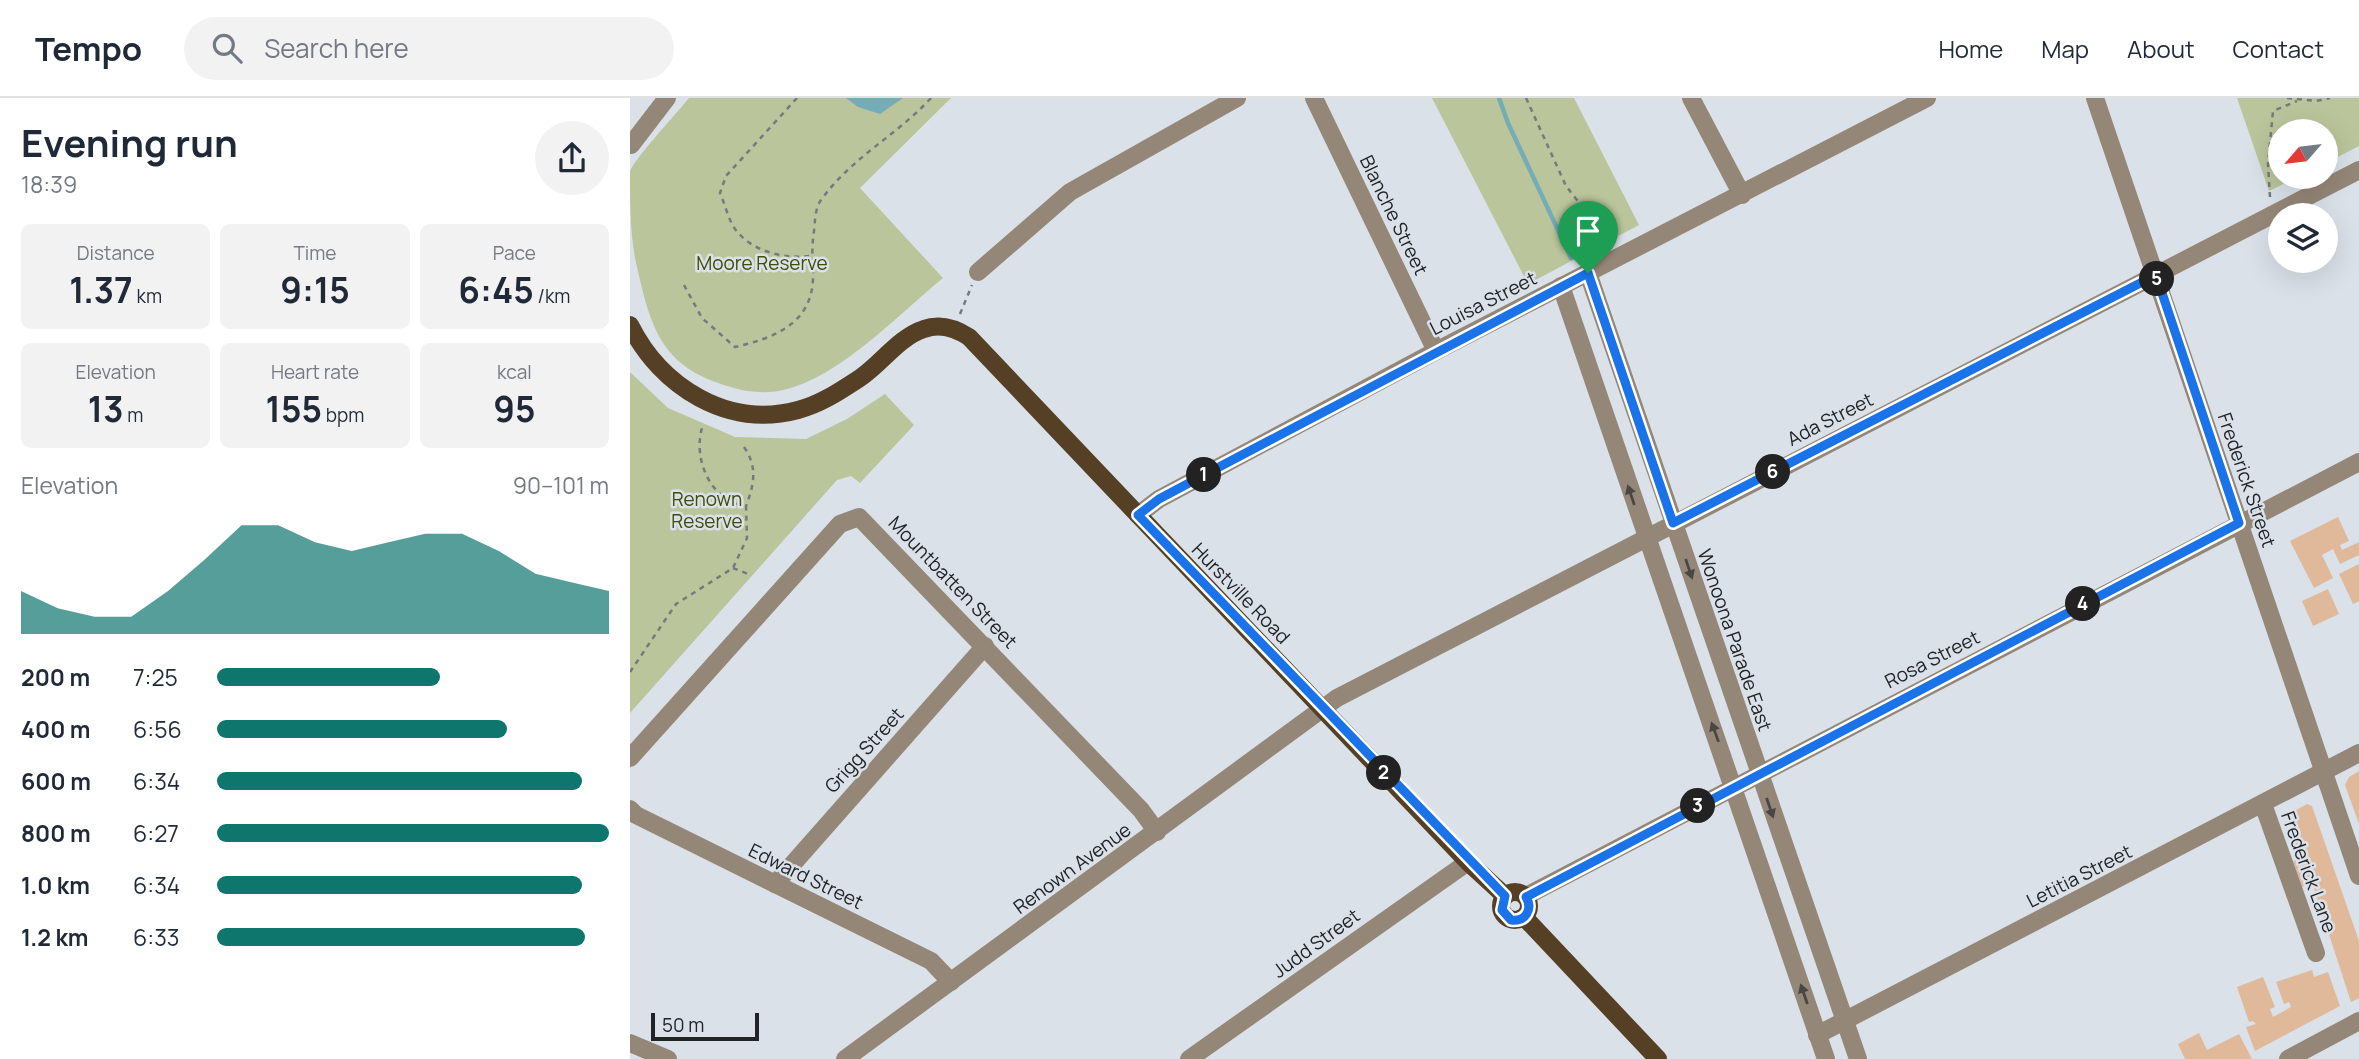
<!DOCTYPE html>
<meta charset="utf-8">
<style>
body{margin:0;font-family:Manrope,sans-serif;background:#f2f2f3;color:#1f2937;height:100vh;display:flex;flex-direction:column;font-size:26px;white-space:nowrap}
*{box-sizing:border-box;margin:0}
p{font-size:23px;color:#747a83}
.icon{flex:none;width:38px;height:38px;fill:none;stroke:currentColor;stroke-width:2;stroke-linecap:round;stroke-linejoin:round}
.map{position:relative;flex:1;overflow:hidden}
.side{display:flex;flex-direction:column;background:#fff;width:630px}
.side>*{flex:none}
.needle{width:46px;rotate:242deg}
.controls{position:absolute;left:1638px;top:21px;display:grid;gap:14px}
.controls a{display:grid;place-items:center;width:70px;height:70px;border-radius:50%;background:#fff;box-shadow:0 7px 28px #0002;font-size:35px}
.scale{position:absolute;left:21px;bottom:18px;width:108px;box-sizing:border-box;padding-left:7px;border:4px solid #212326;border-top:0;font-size:19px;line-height:24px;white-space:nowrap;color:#212326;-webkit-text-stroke:5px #dae1e8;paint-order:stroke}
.pin{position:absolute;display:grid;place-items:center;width:60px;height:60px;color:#fff;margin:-72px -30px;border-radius:50% 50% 50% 0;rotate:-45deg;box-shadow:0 0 7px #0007}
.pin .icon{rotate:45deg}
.km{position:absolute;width:35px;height:35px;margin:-18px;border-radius:50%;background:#222;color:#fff;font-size:19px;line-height:35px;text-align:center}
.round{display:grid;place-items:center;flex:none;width:74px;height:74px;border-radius:37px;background:#f2f2f3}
.head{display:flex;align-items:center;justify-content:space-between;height:119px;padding:0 21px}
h1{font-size:38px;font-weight:700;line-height:52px}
.metrics{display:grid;grid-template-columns:repeat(3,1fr);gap:10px;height:119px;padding:7px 21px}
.metrics div{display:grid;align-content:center;border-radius:10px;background:#f2f2f3;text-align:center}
.metrics b{font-size:35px;font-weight:700}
.metrics small{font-size:19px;font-weight:400}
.metrics p{font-size:19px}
.chart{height:196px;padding:14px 21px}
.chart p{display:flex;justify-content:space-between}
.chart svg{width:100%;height:126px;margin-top:7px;fill:#0f766e;opacity:.7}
ul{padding:0 21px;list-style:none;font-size:23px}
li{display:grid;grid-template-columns:112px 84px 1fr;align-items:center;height:52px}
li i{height:18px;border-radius:9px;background:#0f766e}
header{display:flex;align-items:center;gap:42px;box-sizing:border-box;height:98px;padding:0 35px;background:#fff;border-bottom:2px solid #e0e1e3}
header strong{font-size:33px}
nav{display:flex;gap:38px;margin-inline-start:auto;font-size:24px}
.search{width:490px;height:63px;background:#f2f2f3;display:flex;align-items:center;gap:18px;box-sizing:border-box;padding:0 24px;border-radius:38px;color:#747a83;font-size:26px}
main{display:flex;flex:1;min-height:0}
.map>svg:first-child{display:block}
.green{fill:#bac59b}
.water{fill:#75adb7}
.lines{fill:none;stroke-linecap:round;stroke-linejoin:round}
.stream{stroke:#75adb7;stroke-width:4.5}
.building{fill:#e0b99b}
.path{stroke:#767a7f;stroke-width:2.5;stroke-dasharray:5 5;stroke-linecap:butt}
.minor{stroke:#958778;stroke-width:18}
.major{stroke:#564025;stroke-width:18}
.oneway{fill:#4a4643}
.route-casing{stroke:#fff;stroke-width:14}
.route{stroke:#1a73e8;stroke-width:9}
.labels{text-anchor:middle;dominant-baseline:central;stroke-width:5;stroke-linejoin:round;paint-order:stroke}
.street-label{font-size:19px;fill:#212326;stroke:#dae1e8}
.park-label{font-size:19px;fill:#414d07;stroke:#dae1e8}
</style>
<header>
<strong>Tempo</strong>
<div class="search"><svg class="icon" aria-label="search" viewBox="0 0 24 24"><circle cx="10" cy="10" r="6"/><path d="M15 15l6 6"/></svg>Search here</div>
<nav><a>Home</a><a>Map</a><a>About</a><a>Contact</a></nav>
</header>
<main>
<section class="side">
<div class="head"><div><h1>Evening run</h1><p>18:39</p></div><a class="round"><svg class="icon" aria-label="share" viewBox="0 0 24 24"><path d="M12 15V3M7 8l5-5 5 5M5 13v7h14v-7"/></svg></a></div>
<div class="metrics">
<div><p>Distance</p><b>1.37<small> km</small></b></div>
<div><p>Time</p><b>9:15</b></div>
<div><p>Pace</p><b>6:45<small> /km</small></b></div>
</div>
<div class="metrics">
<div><p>Elevation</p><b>13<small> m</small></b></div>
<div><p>Heart rate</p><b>155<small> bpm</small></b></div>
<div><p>kcal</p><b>95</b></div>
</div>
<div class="chart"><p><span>Elevation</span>90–101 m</p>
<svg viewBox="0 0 160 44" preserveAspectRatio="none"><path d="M0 44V29L10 35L20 38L30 38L40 29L50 18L60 6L70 6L80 12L90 15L100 12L110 9L120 9L130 15L140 23L150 26L160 29V44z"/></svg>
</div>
<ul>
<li><b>200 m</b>7:25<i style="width:57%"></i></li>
<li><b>400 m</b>6:56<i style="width:74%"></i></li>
<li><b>600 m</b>6:34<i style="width:93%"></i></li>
<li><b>800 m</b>6:27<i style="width:100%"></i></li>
<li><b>1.0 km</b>6:34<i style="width:93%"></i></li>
<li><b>1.2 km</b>6:33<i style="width:94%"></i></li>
</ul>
</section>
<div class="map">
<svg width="1729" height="961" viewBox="0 0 1729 961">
<rect width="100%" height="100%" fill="#dae1e8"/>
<g class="green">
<path d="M59,0H321L230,90L313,180C269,216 209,280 153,292C133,297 111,293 91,286C30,266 20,226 7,169C0,140 0,104 0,74C2,63 49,13 59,0Z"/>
<polygon points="802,0 944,0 1009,127 898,186"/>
<polygon points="1607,0 1729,0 1729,48 1696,65 1696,33 1650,33 1650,79 1668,79 1639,93"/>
<polygon points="0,274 38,310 105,339 176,341 217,321 255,296 284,327 230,385 221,378 207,382 0,615"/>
</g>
<polygon class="water" points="216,0 273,0 250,16 228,9"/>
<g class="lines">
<polyline class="stream" points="869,0 878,25 941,160"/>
</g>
<g class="building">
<polygon points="1708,419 1719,443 1710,447 1712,452 1729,444 1729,457 1710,466 1703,451 1692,457 1703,480 1684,490 1660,443"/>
<polygon points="1729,466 1729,503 1723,506 1709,476"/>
<polygon points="1698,491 1709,516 1683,528 1672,503"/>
<polygon points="1729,673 1729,726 1715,687 1719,679"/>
<polygon points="1677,706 1682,708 1729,843 1729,900 1721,904 1682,784 1672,789 1663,763 1669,761 1657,717"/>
<polygon points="1682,872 1684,879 1698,874 1710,908 1625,953 1616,929 1626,926 1623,923 1619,924 1607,889 1633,879 1645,909 1640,911 1643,919 1661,909 1659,904 1654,906 1646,884"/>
<polygon points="1569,935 1577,952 1609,936 1622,961 1555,961 1548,946"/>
</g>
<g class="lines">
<g class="path">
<path d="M167,0L96,78L90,95C95,106 98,121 105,131C122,154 154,161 180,158"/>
<polyline points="896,0 936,88 980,144"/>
<polyline points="1657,0 1686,3 1700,0"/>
<polyline points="1640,99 1638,66 1643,13 1667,3"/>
<path d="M54,187L72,220L105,249C143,240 181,227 183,181C183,164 181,153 184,133C185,124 185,110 191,102C223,58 265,39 301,0"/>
<polyline points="330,216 342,187"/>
<path d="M114,349C128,369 124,387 116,408"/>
<polyline points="103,470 118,476"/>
<path d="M0,574L46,506L103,470L117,440L116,408C80,403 63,361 72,330"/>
</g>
<g class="minor">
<polyline points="684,0 806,253"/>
<polyline points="1061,0 1112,97"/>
<polyline points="1465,0 1729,778"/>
<polyline points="1,47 37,0"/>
<polyline points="348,174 440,94 607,0"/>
<polyline points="958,175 1228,961"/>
<polyline points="931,188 1196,961"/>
<polyline points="508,417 529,401 806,253 1297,0"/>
<polyline points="0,660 210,426 229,419 511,712 527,734"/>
<polyline points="1633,706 1686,855"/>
<polyline points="0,711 6,717 301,863 321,884"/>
<polyline points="145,786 355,548"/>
<polyline points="896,798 1729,364"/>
<polyline points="1187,937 1729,655"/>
<polyline points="0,945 38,961"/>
<polyline points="215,961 707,600 1729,72"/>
<polyline points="559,961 838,764"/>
<polyline points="1658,961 1729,923"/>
</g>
<g class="major">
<path d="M0,227C31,289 98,331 168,312C191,306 210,293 230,280C251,266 269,239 294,231C310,225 325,230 339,239L838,764L875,798"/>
<circle cx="885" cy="808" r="14"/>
<polyline points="894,819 1028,961"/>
</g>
</g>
<defs><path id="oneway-solid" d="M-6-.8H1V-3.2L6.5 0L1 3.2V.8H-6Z" transform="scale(1.75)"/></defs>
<g class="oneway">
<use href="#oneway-solid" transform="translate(1001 397) rotate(-109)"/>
<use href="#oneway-solid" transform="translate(1059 471) rotate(71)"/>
<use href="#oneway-solid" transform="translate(1085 634) rotate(-110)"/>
<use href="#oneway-solid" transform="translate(1140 710) rotate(71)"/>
<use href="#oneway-solid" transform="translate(1174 896) rotate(-109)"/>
</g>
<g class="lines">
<defs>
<path id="route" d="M958,175L1043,425L1526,177L1609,425L896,799C903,811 896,824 881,822L872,812L875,798L508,417L529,401L591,368Z"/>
</defs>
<use href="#route" class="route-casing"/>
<use href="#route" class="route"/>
</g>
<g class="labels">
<g class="street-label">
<text transform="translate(764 117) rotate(64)">Blanche Street</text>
<text transform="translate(853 205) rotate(-27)">Louisa Street</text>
<text transform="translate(1200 321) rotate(-27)">Ada Street</text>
<text transform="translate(1617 382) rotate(71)">Frederick Street</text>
<text transform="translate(323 484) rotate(46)">Mountbatten Street</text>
<text transform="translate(611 495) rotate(46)">Hurstville Road</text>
<text transform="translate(1105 542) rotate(71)">Wonoona Parade East</text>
<text transform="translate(1302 561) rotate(-27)">Rosa Street</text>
<text transform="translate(234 652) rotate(-48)">Grigg Street</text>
<text transform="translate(442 770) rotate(-36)">Renown Avenue</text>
<text transform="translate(1679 774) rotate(70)">Frederick Lane</text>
<text transform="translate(176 778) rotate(26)">Edward Street</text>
<text transform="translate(1449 778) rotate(-27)">Letitia Street</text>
<text transform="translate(686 845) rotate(-36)">Judd Street</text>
</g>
<g class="park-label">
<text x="132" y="165">Moore Reserve</text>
<text x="77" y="401">Renown<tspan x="77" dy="22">Reserve</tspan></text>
</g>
</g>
</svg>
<div class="controls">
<a><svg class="needle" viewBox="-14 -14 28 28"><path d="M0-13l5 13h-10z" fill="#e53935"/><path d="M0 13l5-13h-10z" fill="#747a83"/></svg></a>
<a><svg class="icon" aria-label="layers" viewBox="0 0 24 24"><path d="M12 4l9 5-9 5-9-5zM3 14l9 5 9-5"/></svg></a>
</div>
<div class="scale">50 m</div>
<div class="pin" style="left:958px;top:175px;background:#1e9e55"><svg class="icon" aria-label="arrive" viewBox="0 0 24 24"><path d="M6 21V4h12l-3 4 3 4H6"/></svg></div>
<b class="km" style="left:574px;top:377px">1</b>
<b class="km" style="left:754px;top:675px">2</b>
<b class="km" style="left:1068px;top:708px">3</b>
<b class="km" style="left:1453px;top:506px">4</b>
<b class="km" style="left:1527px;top:181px">5</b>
<b class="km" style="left:1143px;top:374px">6</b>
</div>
</main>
